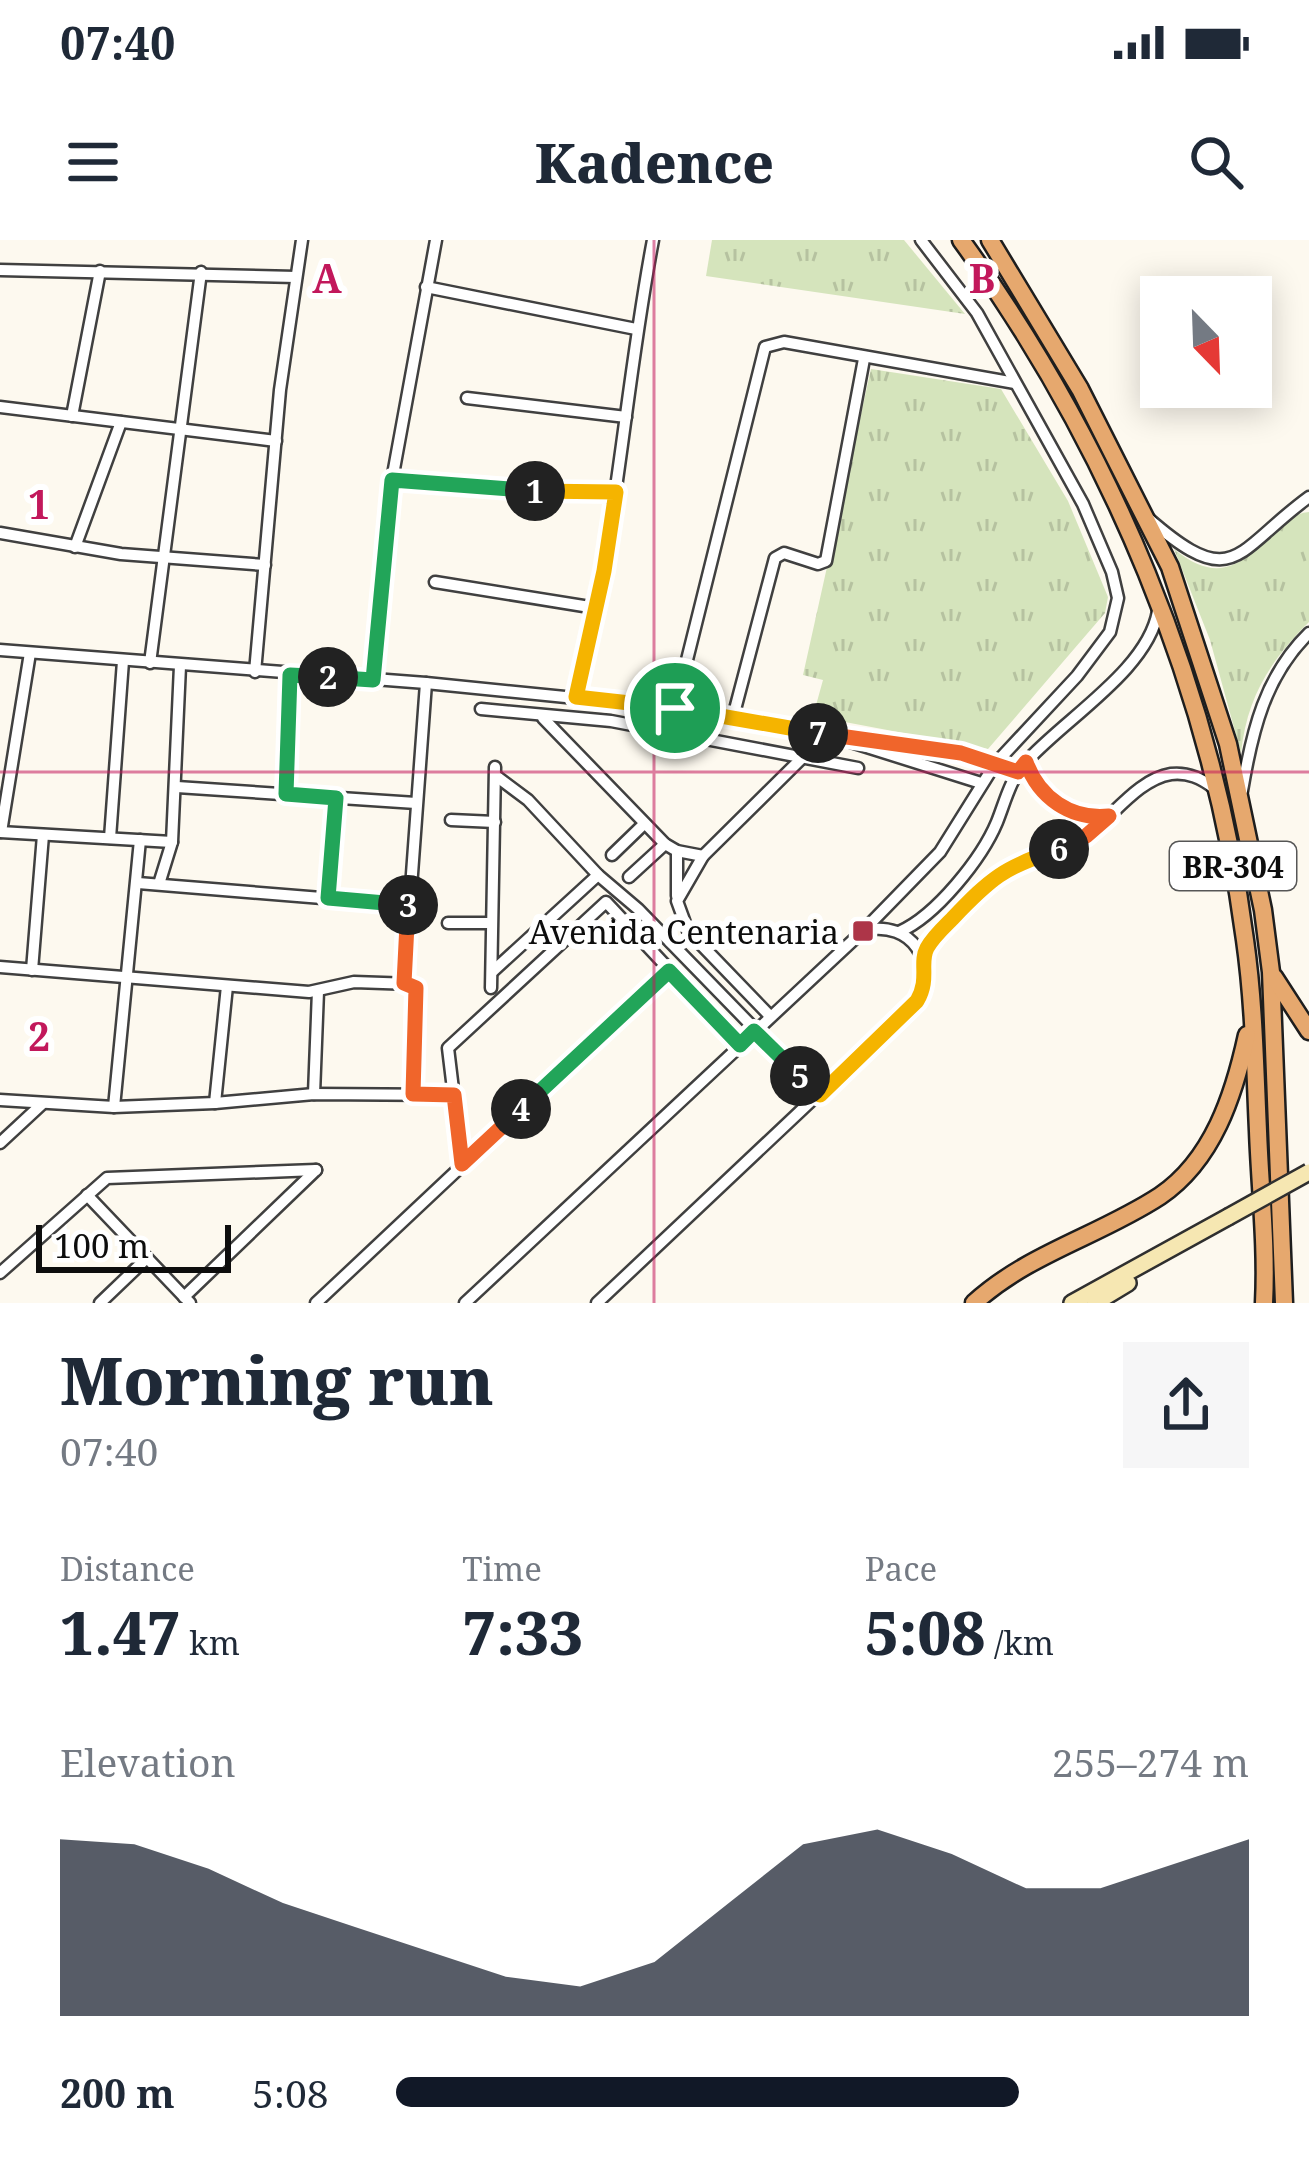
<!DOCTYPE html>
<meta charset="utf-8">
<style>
body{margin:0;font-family:"Noto Serif",serif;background:#f6f6f7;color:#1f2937;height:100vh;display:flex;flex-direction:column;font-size:45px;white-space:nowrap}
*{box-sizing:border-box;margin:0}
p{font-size:39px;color:#747a83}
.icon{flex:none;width:66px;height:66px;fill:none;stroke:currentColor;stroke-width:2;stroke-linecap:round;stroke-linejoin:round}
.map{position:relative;height:1063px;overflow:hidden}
.panel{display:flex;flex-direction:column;background:#fff;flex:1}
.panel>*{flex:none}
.needle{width:78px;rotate:157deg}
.controls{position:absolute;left:1140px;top:36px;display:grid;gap:24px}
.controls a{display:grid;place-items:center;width:132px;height:132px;border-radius:0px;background:#fff;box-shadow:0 6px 30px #0003;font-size:60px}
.scale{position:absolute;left:36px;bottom:30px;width:195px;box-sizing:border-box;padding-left:12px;border:6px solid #0d0d0d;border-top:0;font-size:33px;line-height:42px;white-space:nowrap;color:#0d0d0d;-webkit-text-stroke:9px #fff;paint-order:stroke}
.pin{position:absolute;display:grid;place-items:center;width:102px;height:102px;color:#fff;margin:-51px;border:6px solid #fff;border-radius:50%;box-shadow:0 3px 12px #0007}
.km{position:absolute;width:60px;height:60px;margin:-30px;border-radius:50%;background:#222;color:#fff;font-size:33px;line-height:60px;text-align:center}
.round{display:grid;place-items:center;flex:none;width:126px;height:126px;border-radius:0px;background:#f6f6f7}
.summary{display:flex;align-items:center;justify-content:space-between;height:204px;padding:0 60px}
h1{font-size:66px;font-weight:800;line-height:90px}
.figures{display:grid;grid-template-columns:repeat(3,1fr);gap:18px;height:204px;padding:12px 60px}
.figures div{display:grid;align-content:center}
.figures b{font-size:60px;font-weight:800}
.figures small{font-size:33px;font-weight:400}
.figures p{font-size:33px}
.chart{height:336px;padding:24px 60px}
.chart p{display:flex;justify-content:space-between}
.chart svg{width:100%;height:216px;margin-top:12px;fill:#111827;opacity:.7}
ul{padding:0 60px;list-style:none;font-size:39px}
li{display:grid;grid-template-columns:192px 144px 1fr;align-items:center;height:90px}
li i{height:30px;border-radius:15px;background:#111827}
.status{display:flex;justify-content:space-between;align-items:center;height:84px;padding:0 60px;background:#fff;direction:ltr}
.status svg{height:33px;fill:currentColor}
header{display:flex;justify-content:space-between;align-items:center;height:156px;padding:0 60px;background:#fff;font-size:54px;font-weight:800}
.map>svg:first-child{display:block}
.grass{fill:url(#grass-tufts)}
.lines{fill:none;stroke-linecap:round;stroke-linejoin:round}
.minor-casing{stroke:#404040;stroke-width:15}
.secondary-casing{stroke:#2f2f2f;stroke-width:20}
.trunk-casing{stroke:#1e1e1e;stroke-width:21}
.minor{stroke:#fff;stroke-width:10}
.secondary{stroke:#f6e7b2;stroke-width:15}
.trunk{stroke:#e6a86e;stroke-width:16}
.secondary-bridge-casing{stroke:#2f2f2f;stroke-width:20;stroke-linecap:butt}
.secondary-bridge{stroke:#f6e7b2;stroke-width:15}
.split-1-casing{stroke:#fff;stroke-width:24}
.split-2-casing{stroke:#fff;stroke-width:24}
.split-3-casing{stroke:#fff;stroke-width:24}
.split-4-casing{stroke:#fff;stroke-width:24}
.split-5-casing{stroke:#fff;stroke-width:24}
.split-6-casing{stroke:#fff;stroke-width:24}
.split-7-casing{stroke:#fff;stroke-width:24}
.split-8-casing{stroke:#fff;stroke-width:24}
.split-1{stroke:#f5b400;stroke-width:15}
.split-2{stroke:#22a559;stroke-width:15}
.split-3{stroke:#22a559;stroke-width:15}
.split-4{stroke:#f0652b;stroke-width:15}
.split-5{stroke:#22a559;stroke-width:15}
.split-6{stroke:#f5b400;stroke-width:15}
.split-7{stroke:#f0652b;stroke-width:15}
.split-8{stroke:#f5b400;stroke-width:15}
.grid{fill:none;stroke:#c2185b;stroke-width:3;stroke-opacity:0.55}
.poi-dot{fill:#ad3548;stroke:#fff;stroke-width:4.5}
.labels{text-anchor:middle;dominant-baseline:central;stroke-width:12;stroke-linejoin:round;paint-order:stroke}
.shield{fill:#fff;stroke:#565656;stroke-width:3}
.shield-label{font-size:30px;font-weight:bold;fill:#0d0d0d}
.poi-label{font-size:33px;fill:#0d0d0d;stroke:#fff;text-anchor:end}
.grid-label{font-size:39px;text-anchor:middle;font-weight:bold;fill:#c2185b;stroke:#fff;stroke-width:12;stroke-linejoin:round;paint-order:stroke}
</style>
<div class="status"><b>07:40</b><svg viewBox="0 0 49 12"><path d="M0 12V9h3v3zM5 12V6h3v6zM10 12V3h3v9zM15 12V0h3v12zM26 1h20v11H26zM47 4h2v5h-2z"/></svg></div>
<header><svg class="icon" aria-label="menu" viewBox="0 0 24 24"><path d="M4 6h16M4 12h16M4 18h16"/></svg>Kadence<svg class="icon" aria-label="search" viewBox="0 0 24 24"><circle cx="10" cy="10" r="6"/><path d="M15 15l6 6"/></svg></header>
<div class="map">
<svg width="1309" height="1063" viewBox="0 0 1309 1063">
<defs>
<pattern id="grass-tufts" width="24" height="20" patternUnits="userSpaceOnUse" patternTransform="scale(3)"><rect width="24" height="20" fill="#d5e4bc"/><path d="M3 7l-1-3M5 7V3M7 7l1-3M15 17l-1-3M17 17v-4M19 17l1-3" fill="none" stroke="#b6c2a0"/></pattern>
</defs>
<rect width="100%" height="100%" fill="#fdf9ef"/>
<g class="grass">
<polygon points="712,0 904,0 965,74 706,36"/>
<polygon points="871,129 1001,149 1068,261 1108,357 1105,373 988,509 813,476 823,440 803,435"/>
<path d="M1309,272V382C1270,421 1247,457 1241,513L1210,400L1174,309C1244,367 1264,275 1309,272Z"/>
</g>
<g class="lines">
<defs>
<g id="minor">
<polyline points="0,30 296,37"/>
<polyline points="426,47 636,89"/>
<polyline points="467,158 626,177"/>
<polyline points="0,167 276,201"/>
<polyline points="72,176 100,31"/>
<polyline points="392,240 616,252"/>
<path d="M1149,279C1235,354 1235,311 1309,257"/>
<polyline points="0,293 121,314 265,325"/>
<polyline points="75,307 121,182"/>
<polyline points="435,342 596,368"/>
<polyline points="0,410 426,443 675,468 835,497 981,543"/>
<polyline points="150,423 201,32"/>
<polyline points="255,432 280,150 302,0"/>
<polyline points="373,440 392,240 436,0"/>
<path d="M576,457C616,307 624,152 653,0"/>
<polyline points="675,468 765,107 784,102 1015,143"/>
<polyline points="481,469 611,481 858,528"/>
<polyline points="733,477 775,318 784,313 818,324 826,321 864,119"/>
<polyline points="543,478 665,604 677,611 703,616 803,517"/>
<polyline points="857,498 961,513 1018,533"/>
<path d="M1026,522C1038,556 1069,579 1106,576"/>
<polyline points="496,536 528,560 598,635"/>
<polyline points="177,547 416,563"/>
<path d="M1242,551C1252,491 1265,436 1309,393"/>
<polyline points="286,554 290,435"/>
<polyline points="451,580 495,582"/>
<polyline points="0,592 172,602"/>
<polyline points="1,592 30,413"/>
<polyline points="110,598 123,421"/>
<polyline points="612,615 644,584"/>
<polyline points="703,616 677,661 688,691 770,776"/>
<polyline points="629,637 665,604"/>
<polyline points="138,643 408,665"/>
<polyline points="159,644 172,602 180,426"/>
<polyline points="677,656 677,611"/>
<polyline points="328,658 336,558"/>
<polyline points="448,683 491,683"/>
<path d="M899,692C936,676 982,618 997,582C1005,562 1010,540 1025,523C1064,479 1148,430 1158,371"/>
<path d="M924,718C935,687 990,634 1020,621C1043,611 1068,609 1089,594C1114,575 1139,539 1171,534C1188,532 1201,538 1214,548"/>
<polyline points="0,727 309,752 354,742 412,744 416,749 413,854"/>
<polyline points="32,730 43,595"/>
<polyline points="492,732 598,635 638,669 819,855"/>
<polyline points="404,743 426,443"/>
<polyline points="491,748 495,527"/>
<polyline points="314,854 318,751"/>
<polyline points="0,860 114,867 215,863 314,854 454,855"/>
<polyline points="215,863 227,746"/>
<polyline points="114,867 140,600"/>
<polyline points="0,903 42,864"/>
<polyline points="462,924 448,808 606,662 740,805"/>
<polyline points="87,955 190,1063"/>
<polyline points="0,1033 107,938 316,930"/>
<polyline points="184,1057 316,930"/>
<polyline points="100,1063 147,1018"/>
<polyline points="316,1063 669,731"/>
<polyline points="465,1063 863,691 940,612 995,524 1077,436 1110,392 1118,358 1112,332 1083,264 977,73 921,0"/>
<path d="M597,1063L917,761C939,722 911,681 866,690"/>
</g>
<g id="secondary">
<polyline points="1072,1063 1228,977"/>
<polyline points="1095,1063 1128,1043"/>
</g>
<g id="trunk">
<path d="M961,0C1110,205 1212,448 1245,700C1254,763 1255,827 1258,891C1260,947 1267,1006 1264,1063"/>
<polyline points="990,0 1080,149 1170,327 1228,504 1263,670 1271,732 1284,1063"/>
<polyline points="1274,737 1309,791"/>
<path d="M974,1063C1029,1013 1099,996 1160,956C1213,920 1234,855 1247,795"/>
</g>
</defs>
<use href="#minor" class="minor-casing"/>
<use href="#secondary" class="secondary-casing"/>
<use href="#trunk" class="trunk-casing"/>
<use href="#minor" class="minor"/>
<use href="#secondary" class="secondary"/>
<use href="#trunk" class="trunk"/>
<defs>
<polyline id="secondary-bridge" points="1228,977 1309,932"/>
</defs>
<use href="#secondary-bridge" class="secondary-bridge-casing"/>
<use href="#secondary-bridge" class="secondary-bridge"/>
</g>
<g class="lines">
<defs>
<polyline id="split-1" points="535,251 616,252 604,331 576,457 675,468"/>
<polyline id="split-2" points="328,437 373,440 392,240 535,251"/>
<polyline id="split-3" points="328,437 290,435 286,554 336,558 328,658 408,665"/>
<polyline id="split-4" points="408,665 404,743 416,748 413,854 454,855 462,924 521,869"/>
<polyline id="split-5" points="521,869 669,731 740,805 754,791 800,836"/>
<path id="split-6" d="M800,836L820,855L917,761C930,739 919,723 927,708C933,697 943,688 952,679C991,638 1004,627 1059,609"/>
<path id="split-7" d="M818,493L961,513L1018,532L1026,522C1039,558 1071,580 1109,576L1086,596L1059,609"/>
<polyline id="split-8" points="675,468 818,493"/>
</defs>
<use href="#split-1" class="split-1-casing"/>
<use href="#split-2" class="split-2-casing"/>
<use href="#split-3" class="split-3-casing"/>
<use href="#split-4" class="split-4-casing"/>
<use href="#split-5" class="split-5-casing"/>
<use href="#split-6" class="split-6-casing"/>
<use href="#split-7" class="split-7-casing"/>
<use href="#split-8" class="split-8-casing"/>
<use href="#split-1" class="split-1"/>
<use href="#split-2" class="split-2"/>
<use href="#split-3" class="split-3"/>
<use href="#split-4" class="split-4"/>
<use href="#split-5" class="split-5"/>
<use href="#split-6" class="split-6"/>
<use href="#split-7" class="split-7"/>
<use href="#split-8" class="split-8"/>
</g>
<path class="grid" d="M654,0V1063M0,532H1309"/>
<rect class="poi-dot" x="851" y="679" width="24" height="24" rx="6"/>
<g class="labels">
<rect class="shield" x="1170" y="602" width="126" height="48" rx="9"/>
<g class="shield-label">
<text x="1233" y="626">BR-304</text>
</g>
<g class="poi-label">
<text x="839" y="691">Avenida Centenaria</text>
</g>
</g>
<g class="grid-label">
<text x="327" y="53">A</text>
<text x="982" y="53">B</text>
<text x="39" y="279">1</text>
<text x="39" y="811">2</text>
</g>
</svg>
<div class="controls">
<a><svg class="needle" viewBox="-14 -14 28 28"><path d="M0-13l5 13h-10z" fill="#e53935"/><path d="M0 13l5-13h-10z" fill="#747a83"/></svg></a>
</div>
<div class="scale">100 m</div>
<div class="pin" style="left:675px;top:468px;background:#1e9e55"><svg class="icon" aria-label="arrive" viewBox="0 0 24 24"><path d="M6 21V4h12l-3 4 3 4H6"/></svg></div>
<b class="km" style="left:535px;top:251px">1</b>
<b class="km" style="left:328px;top:437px">2</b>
<b class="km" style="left:408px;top:665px">3</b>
<b class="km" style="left:521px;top:869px">4</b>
<b class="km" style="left:800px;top:836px">5</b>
<b class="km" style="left:1059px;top:609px">6</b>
<b class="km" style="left:818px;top:493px">7</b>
</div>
<section class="panel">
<div class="summary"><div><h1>Morning run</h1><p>07:40</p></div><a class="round"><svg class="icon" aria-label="share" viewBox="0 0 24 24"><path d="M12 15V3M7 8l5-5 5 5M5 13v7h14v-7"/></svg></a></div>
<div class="figures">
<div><p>Distance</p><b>1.47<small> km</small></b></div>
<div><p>Time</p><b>7:33</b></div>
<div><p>Pace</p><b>5:08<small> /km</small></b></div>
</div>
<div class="chart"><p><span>Elevation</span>255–274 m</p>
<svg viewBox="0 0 160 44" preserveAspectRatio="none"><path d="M0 44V8L10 9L20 14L30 21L40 26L50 31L60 36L70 38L80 33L90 21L100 9L110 6L120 11L130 18L140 18L150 13L160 8V44z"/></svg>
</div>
<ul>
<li><b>200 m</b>5:08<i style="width:73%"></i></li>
</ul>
</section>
